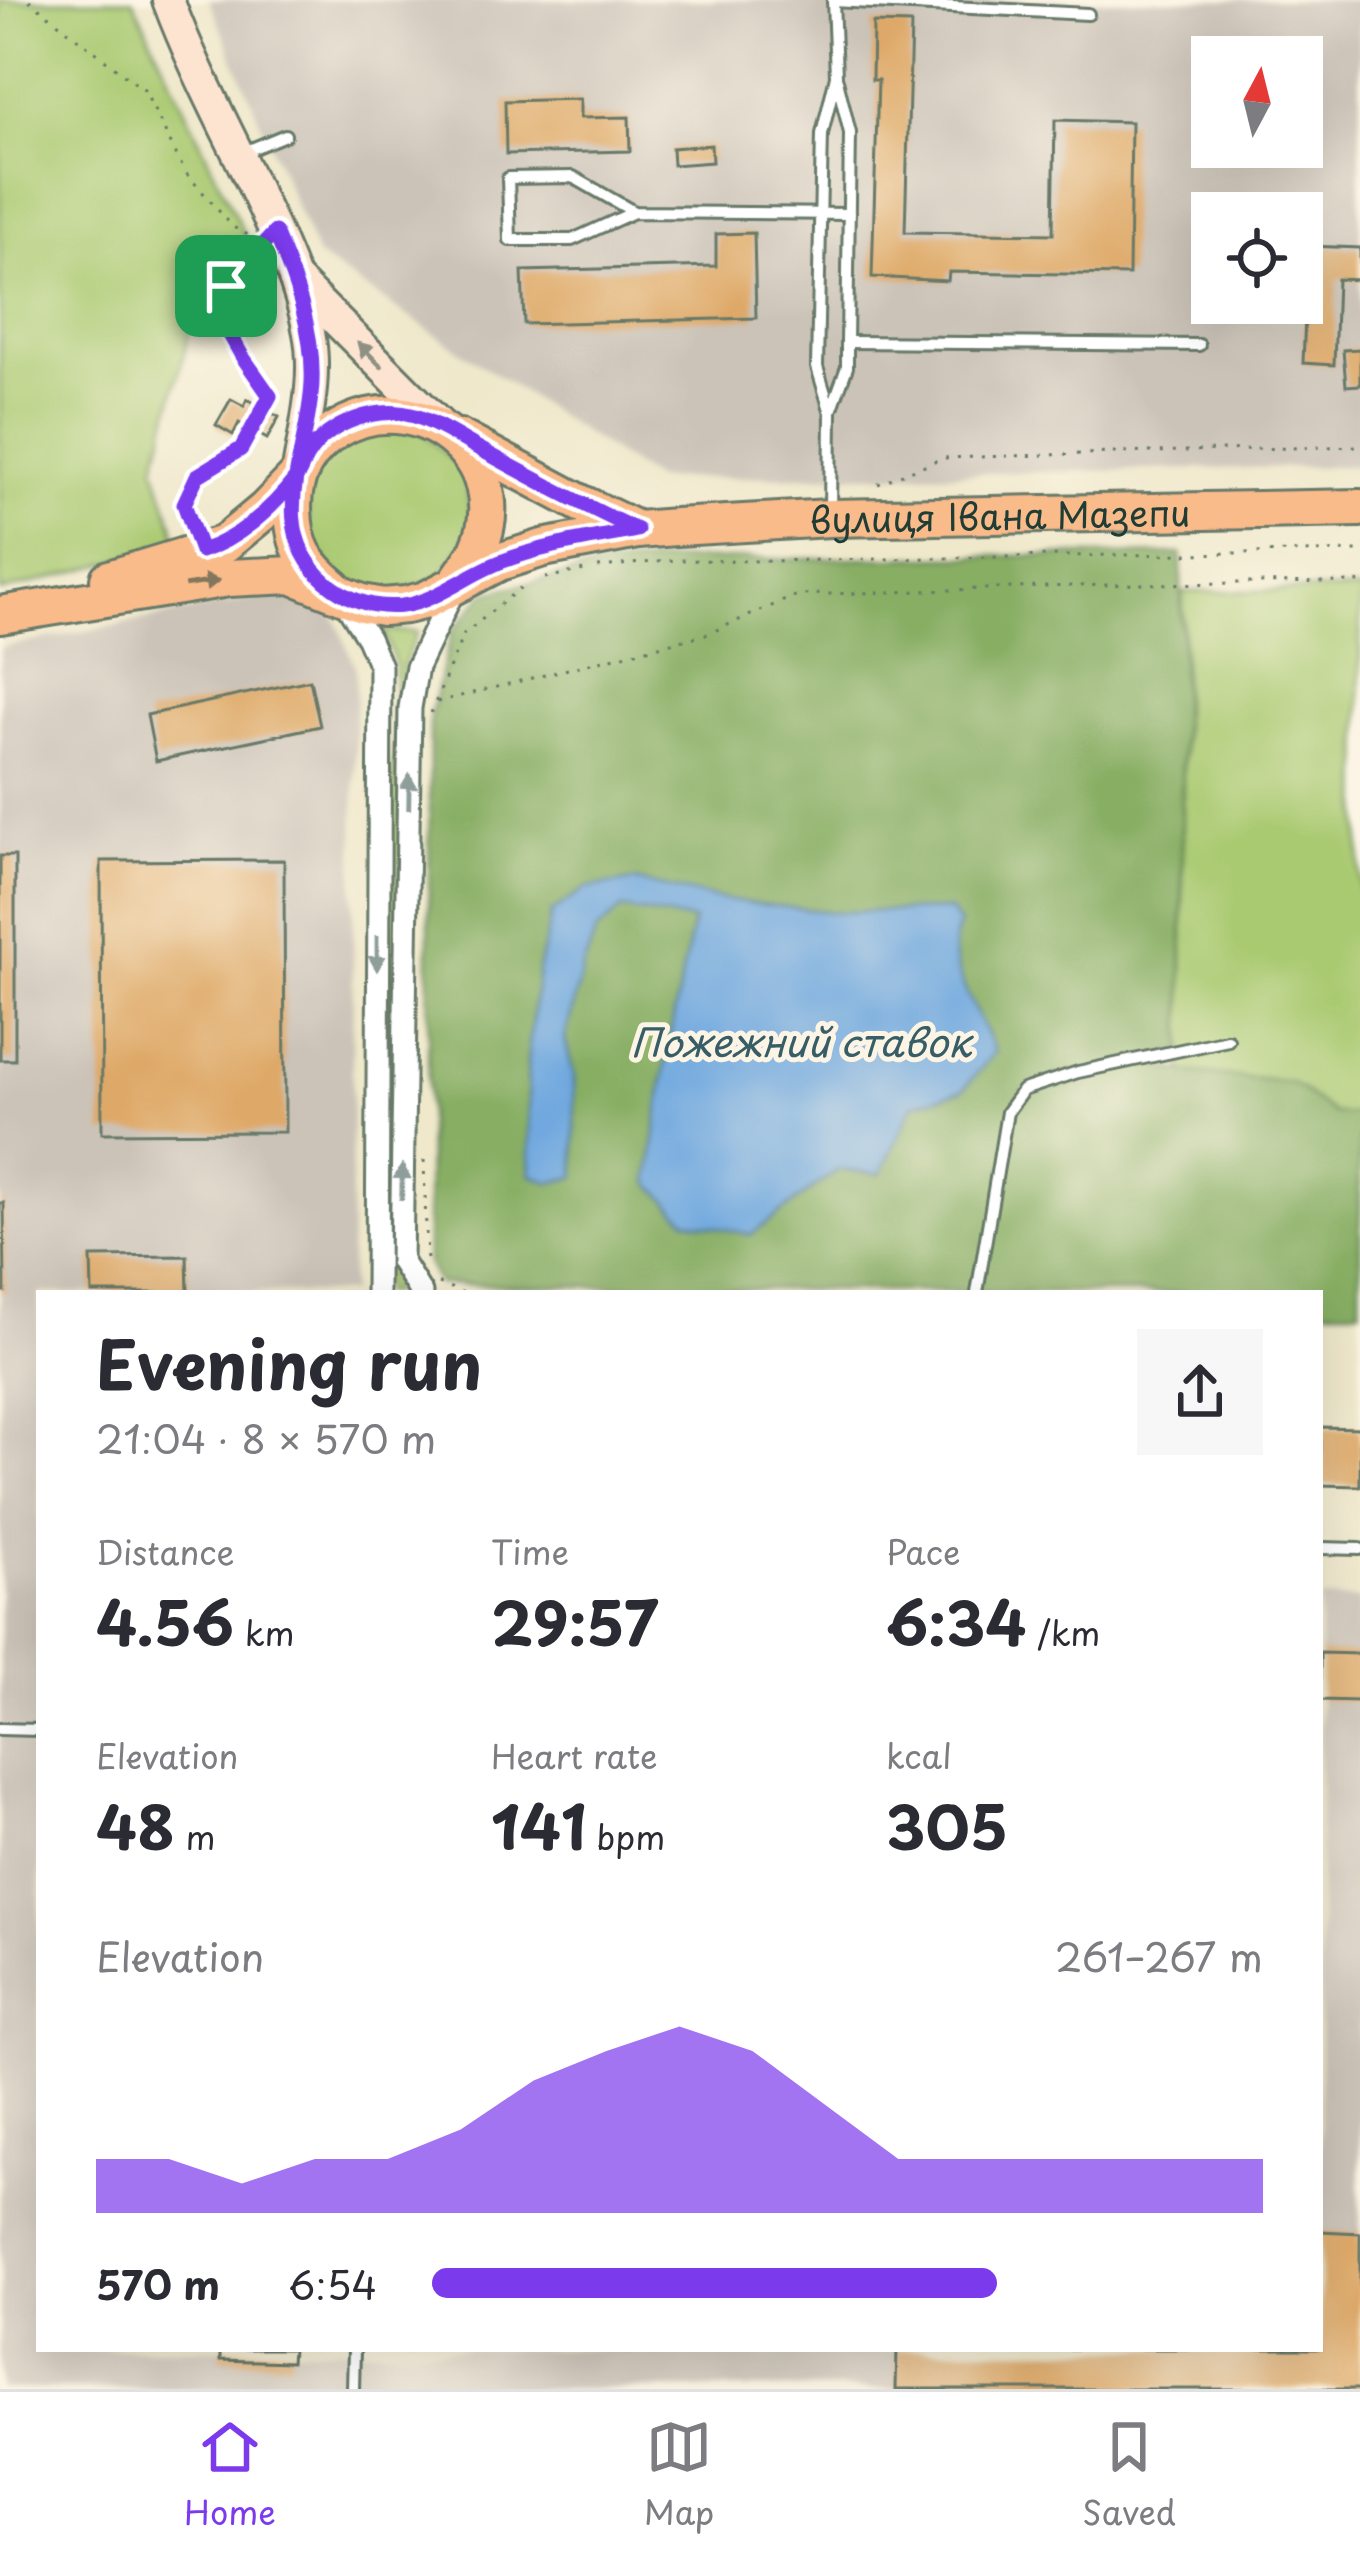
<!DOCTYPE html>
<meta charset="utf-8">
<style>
body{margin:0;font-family:"Playpen Sans",sans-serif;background:#f7f7f7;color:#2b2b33;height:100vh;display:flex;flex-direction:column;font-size:45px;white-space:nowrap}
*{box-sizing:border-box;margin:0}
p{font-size:39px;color:#7c7c81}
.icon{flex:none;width:66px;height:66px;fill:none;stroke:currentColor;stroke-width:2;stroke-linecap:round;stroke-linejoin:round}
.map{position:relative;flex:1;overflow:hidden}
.side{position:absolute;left:36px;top:1290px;width:1287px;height:1062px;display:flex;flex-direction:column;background:#fff;border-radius:0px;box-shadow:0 12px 48px #0002}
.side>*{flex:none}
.needle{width:78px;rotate:7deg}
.tools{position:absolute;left:1191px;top:36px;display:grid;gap:24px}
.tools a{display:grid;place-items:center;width:132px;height:132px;border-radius:0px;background:#fff;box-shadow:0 12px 48px #0002;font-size:60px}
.pin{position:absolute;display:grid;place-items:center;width:102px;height:102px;color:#fff;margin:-51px;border-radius:24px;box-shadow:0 6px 18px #0006}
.round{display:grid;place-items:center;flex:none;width:126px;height:126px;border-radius:0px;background:#f7f7f7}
.summary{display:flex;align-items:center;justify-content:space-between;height:204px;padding:0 60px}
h1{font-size:66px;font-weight:700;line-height:90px}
.figures{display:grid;grid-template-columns:repeat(3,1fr);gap:18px;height:204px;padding:12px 60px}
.figures div{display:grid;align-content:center}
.figures b{font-size:60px;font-weight:700}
.figures small{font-size:33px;font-weight:400}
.figures p{font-size:33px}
.chart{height:336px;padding:24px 60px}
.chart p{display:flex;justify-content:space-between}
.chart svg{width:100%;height:216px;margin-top:12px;fill:#7c3aed;opacity:.7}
ul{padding:0 60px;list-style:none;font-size:39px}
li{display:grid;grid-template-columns:192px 144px 1fr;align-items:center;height:90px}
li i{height:30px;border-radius:15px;background:#7c3aed}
.dock{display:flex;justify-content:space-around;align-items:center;height:168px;border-top:3px solid #e1e1e2;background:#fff;font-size:33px;color:#7c7c81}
.dock a{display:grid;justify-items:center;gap:6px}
.dock .active{color:#7c3aed}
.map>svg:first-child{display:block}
.industrial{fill:#cbc3b8;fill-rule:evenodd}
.green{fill:#aaca72;stroke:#648453;stroke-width:3}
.forest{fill:#87ae64;stroke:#53764c;stroke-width:3}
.water{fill:#6fa8df;stroke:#47728a;stroke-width:3}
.building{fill:#dea967}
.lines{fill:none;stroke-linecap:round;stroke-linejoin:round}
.lane-casing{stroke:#687969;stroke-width:16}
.street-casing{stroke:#687969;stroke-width:27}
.secondary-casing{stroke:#687969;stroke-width:36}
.primary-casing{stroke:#687969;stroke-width:42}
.path{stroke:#687969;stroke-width:3;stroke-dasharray:3 9;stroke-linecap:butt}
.lane{stroke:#fff;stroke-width:10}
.street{stroke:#fff;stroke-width:21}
.secondary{stroke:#fde4d1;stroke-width:30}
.primary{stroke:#fabb8b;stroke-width:36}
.oneway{fill:#8e9082}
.oneway2{fill:#82765b}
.oneway3{fill:#8f9e9a}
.route-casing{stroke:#fff;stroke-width:24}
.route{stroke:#7c3aed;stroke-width:15}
.labels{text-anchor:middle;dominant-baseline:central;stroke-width:10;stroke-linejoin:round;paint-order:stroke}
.street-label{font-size:36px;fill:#1f3d34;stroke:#fcf5e5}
.water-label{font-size:39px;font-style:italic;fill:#375d67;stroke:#fcf5e5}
</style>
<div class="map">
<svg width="1360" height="2389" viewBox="0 0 1360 2389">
<rect width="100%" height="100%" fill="#fcf5e5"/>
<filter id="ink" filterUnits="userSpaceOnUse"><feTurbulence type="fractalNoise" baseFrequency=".00833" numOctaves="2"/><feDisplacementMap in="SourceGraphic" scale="24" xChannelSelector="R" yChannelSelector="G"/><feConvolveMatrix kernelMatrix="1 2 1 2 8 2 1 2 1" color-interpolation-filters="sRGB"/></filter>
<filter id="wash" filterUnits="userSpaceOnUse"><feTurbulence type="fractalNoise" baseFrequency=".004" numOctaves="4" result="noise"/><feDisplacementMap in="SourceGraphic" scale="48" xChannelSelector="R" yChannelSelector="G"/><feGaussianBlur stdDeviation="2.7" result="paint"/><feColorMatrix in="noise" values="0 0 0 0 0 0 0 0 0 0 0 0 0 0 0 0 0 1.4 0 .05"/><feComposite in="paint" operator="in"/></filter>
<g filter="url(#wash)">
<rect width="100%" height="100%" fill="#efe8cb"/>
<g class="industrial">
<path d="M209,0H1360V466L654,479L317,256ZM1212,57H1302V147H1212ZM1212,213H1302V303H1212Z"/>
<polygon points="287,592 331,608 356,669 350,1293 39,1293 39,2349 1320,2349 1320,1599 1360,1599 1360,2389 0,2389 0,648"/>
</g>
<g class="green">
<polygon points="0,0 133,0 251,249 199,295 155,467 179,544 0,592"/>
<polygon points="365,429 422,432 464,471 472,528 441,577 387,595 338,578 308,536 308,484 320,461"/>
<polygon points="1360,590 1360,1131 1183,1125 1183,592"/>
<polygon points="383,631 417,632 404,663 392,1293 383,1293 395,663"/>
</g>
<path class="forest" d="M1181,554L1183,1049L1023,1090L1013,1108C1034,1089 1060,1078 1088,1086L1093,1073L1146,1062L1183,1072L1291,1082L1334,1114H1360V1309H1320V1293H1012L438,1284L427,1263L430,715L452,632L485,593L599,567L677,560Z"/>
<path class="water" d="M634,881L730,901L832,912L949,910L959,924C957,934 952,943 954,953C959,988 982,1019 995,1052L962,1091L913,1104L881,1174L838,1170L751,1235L686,1220L649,1182L669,1039L693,921L622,909L596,932L583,967L565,1039L574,1075L576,1177L551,1183L531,1175L527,1061L538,970L552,912L587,888Z"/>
<g id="blocks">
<g class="building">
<polygon points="873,23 911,24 905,232 1053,234 1055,120 1131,122 1129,275 949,272 948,281 872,277 878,80 872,80"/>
<polygon points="580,99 580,118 629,117 630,151 506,154 505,101"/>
<polygon points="711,145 712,162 673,165 672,148"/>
<polygon points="754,233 756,318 524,324 522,271 716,266 716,234"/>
<polygon points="1308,246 1360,248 1360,280 1337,279 1334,365 1303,363"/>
<polygon points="1360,349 1360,385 1346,386 1343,350"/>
<polygon points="231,399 244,406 247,399 279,417 267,439 239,423 233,435 216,425"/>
<polygon points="310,680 320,726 156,761 147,715"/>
<rect x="0" y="856" width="15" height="204"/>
<polygon points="284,860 285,1132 102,1133 101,861"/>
<polygon points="0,1203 4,1203 5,1292 0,1292"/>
<polygon points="187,1256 188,1293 92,1293 91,1257"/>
<polygon points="1320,1427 1360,1428 1360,1486 1320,1485"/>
<polygon points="1320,1653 1360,1654 1360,1701 1320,1700"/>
<polygon points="1320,2231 1360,2233 1360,2389 896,2389 897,2349 1320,2349"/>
<polygon points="220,2349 292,2349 291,2362 220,2360"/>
</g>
</g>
</g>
<g filter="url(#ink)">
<use href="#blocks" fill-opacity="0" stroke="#687969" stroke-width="3"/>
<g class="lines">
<defs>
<g id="lane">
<polyline points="833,1 1088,14"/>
<polyline points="244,152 285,135"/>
<polyline points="634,212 572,240 510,240 508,178 573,177 634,212 849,214"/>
<polyline points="847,342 1199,345"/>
<polyline points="831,411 847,367 847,342 850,133 837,80"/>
<polyline points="830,515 831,413 817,367 822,134 836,76 833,0"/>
<polyline points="199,546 184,504 197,475 241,449 270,396 242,356 219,313 226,287 273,234"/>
<polyline points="977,1293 1007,1112 1023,1090 1078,1072 1228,1040"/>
<polyline points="1320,1548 1360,1549"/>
<polyline points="0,1729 39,1730"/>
<polyline points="353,2389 354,2349"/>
</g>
<g id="street">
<polyline points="344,600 368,638 380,666 377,1293"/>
<polyline points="421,1293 401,1261 410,708 417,667 457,583"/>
</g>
<g id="secondary">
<path d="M168,0C194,70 230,135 261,202C281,244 301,287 309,333C318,378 305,426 298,471"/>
<polyline points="297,281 445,430"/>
</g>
<g id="primary">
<polyline points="459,438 582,504 637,530"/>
<polyline points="109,579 224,544 265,510 297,477"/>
<path d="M334,588C305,564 294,547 293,509C292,476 308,449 335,431C415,379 519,460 478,550C473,561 464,571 458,581"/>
<path id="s1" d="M0,615L229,578L292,575L362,603L383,607L406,605L426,600L499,562L543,548L637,530L676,527L830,518L1360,508"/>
</g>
</defs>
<use href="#lane" class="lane-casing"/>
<use href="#street" class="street-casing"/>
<use href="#secondary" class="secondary-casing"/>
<use href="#primary" class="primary-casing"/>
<g class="path">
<polyline points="29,0 144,90 185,172 233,227 248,235"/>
<polyline points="878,484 942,458 1360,446"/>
<polyline points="598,567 677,560 765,561 1360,551"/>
<polyline points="545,578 589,569"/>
<polyline points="437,702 707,634 797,595 1136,584 1360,582"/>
<polyline points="431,713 463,635 525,584"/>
<polyline points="424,1160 427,1264"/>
<polyline points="438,1283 464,1293"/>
</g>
<use href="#lane" class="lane"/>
<use href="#street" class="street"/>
<use href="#secondary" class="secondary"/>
<use href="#primary" class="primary"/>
</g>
<defs><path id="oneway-solid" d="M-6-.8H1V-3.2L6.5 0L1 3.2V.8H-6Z" transform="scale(3)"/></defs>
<use class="oneway" href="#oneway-solid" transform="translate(370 355) rotate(-135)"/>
<use class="oneway2" href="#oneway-solid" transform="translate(202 583) rotate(-9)"/>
<g class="oneway3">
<use href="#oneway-solid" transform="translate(409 792) rotate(-89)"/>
<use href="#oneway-solid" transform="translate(377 953) rotate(90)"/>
<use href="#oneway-solid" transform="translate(402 1182) rotate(-89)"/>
</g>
</g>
<g class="lines" filter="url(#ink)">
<defs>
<path id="route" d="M226,286L275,232C295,281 314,329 312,382C310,451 263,528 326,582C348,600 373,609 402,606C438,601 469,573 503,561C546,545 592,539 637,530C587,507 538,481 489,454C465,442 440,424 415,416C378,405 329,422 308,455C303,462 301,472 295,479C272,509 237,540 201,551L184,504L197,476L241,449L270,396L242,356L218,313L226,286"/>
</defs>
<use href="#route" class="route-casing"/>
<use href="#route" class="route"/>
</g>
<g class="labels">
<g class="street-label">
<text stroke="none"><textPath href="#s1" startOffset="1023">вулиця Івана Мазепи</textPath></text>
</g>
<g class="water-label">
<text x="801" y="1040">Пожежний ставок</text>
</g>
</g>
</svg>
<div class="tools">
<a><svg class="needle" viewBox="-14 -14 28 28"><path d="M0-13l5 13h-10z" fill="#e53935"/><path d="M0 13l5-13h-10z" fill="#7c7c81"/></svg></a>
<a><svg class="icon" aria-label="locate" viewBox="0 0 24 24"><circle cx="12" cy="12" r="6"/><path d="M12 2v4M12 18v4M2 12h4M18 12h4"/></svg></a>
</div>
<div class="pin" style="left:226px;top:286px;background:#1e9e55"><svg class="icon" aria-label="arrive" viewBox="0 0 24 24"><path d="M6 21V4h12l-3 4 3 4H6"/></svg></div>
<section class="side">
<div class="summary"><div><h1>Evening run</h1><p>21:04 · 8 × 570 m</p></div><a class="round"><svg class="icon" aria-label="share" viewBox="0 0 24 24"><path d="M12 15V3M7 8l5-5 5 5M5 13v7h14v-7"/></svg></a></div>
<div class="figures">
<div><p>Distance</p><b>4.56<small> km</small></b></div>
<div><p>Time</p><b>29:57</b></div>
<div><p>Pace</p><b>6:34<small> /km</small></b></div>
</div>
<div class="figures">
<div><p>Elevation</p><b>48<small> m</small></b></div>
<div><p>Heart rate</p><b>141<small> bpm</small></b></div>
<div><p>kcal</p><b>305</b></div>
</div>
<div class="chart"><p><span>Elevation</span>261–267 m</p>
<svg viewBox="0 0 160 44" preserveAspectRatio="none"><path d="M0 44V33L10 33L20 38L30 33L40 33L50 27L60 17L70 11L80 6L90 11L100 22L110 33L120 33L130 33L140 33L150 33L160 33V44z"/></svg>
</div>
<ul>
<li><b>570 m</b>6:54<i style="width:68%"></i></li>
</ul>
</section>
</div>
<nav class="dock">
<a class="active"><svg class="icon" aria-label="home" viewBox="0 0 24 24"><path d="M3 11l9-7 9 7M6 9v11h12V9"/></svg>Home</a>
<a><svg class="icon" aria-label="map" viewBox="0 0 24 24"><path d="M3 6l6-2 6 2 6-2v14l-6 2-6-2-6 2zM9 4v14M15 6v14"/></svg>Map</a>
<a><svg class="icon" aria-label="saved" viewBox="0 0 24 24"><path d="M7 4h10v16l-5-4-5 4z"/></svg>Saved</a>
</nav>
